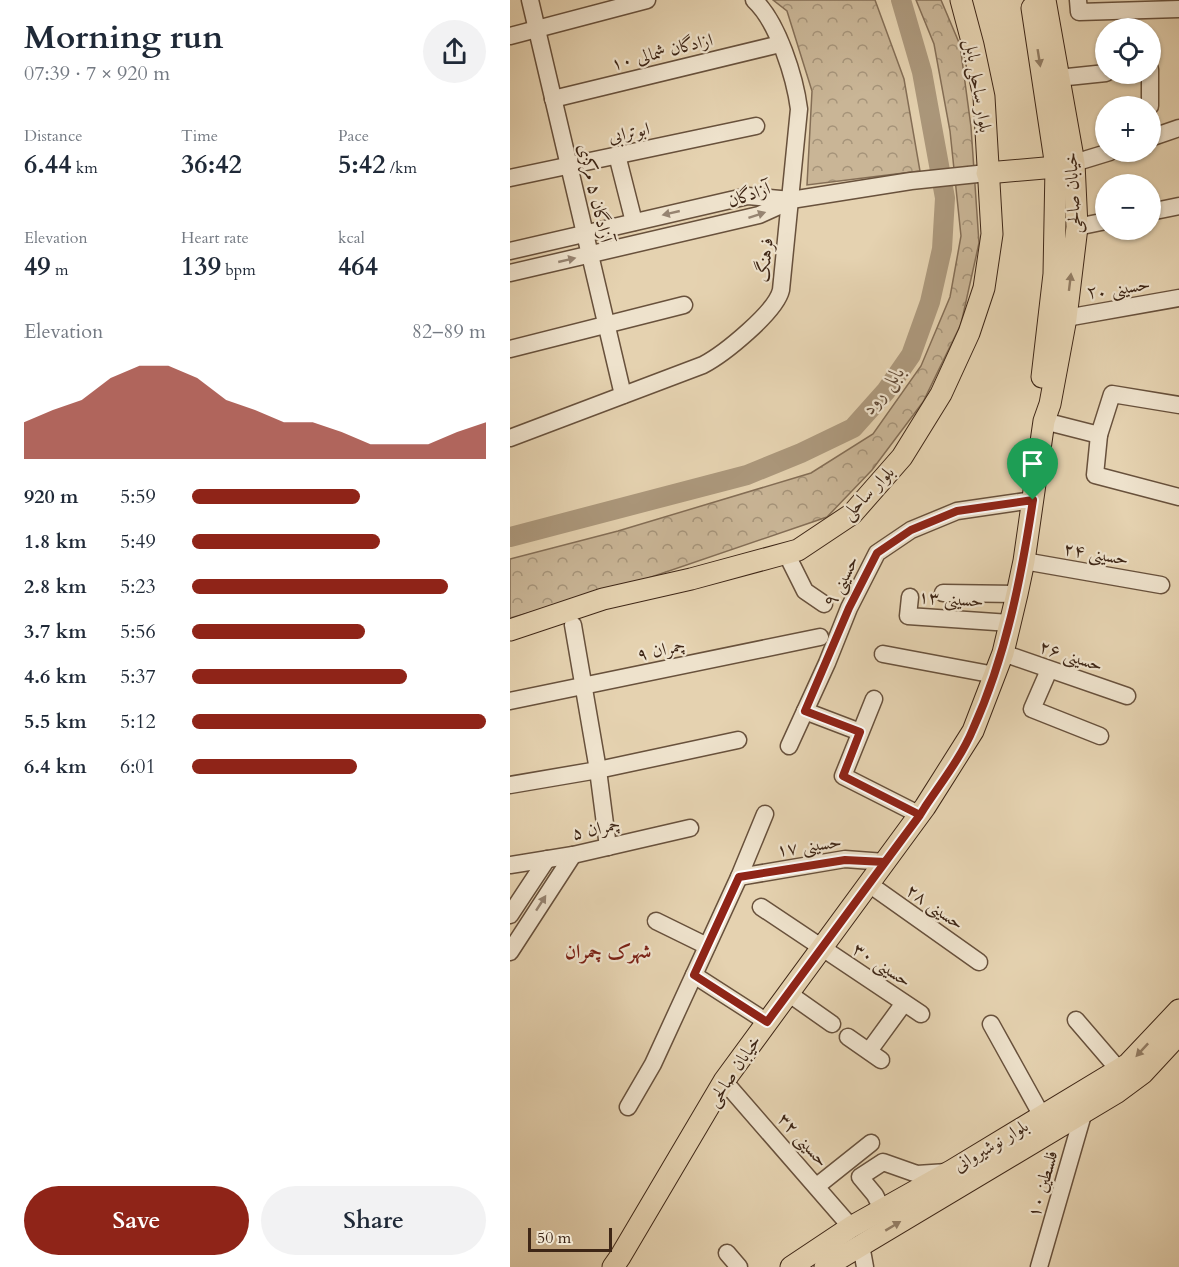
<!DOCTYPE html>
<meta charset="utf-8">
<style>
body{margin:0;font-family:Cardo,Amiri,serif;background:#f2f2f3;color:#1f2937;height:100vh;display:flex;flex-direction:column;font-size:22px;white-space:nowrap}
*{box-sizing:border-box;margin:0}
p{font-size:20px;color:#747a83}
.icon{flex:none;width:33px;height:33px;fill:none;stroke:currentColor;stroke-width:2;stroke-linecap:round;stroke-linejoin:round}
.map{position:relative;flex:1;overflow:hidden}
.details{display:flex;flex-direction:column;background:#fff;width:510px}
.details>*{flex:none}
.tools{position:absolute;left:585px;top:18px;display:grid;gap:12px}
.tools a{display:grid;place-items:center;width:66px;height:66px;border-radius:50%;background:#fff;box-shadow:0 2px 4px #0004;font-size:30px}
.scale{position:absolute;left:18px;bottom:15px;width:84px;box-sizing:border-box;padding-left:6px;border:3px solid #3e2616;border-top:0;font-size:16px;line-height:21px;white-space:nowrap;color:#3e2616;-webkit-text-stroke:4px #eee2cc;paint-order:stroke}
.pin{position:absolute;display:grid;place-items:center;width:51px;height:51px;color:#fff;margin:-62px -26px;border-radius:50% 50% 50% 0;rotate:-45deg;box-shadow:0 0 6px #0007}
.pin .icon{rotate:45deg}
.round{display:grid;place-items:center;flex:none;width:63px;height:63px;border-radius:32px;background:#f2f2f3}
.overview{display:flex;align-items:center;justify-content:space-between;height:102px;padding:0 24px}
h1{font-size:33px;font-weight:700;line-height:45px}
.figures{display:grid;grid-template-columns:repeat(3,1fr);gap:9px;height:102px;padding:6px 24px}
.figures div{display:grid;align-content:center}
.figures b{font-size:26px;font-weight:700}
.figures small{font-size:16px;font-weight:400}
.figures p{font-size:16px}
.chart{height:168px;padding:12px 24px}
.chart p{display:flex;justify-content:space-between}
.chart svg{width:100%;height:108px;margin-top:6px;fill:#8f2418;opacity:.7}
.action{display:flex;gap:12px;margin-top:auto;padding:12px 24px}
.action a{flex:1;height:69px;border-radius:36px;background:#8f2418;color:#fff;font-size:24px;font-weight:700;line-height:69px;text-align:center}
.action a+a{background:#f2f2f3;color:#1f2937}
ul{padding:0 24px;list-style:none;font-size:20px}
li{display:grid;grid-template-columns:96px 72px 1fr;align-items:center;height:45px}
li i{height:15px;border-radius:8px;background:#8f2418}
main{display:flex;flex:1;min-height:0}
.map>svg:first-child{display:block}
.forest{fill:url(#forest-crowns);stroke:#846e56;stroke-width:1.5}
.lines{fill:none;stroke-linecap:round;stroke-linejoin:round}
.river{stroke:#ac987c;stroke-width:20}
.minor-casing{stroke:#68513c;stroke-width:19}
.major-casing{stroke:#3e2616;stroke-width:23}
.minor{stroke:#eee2cc;stroke-width:16}
.major{stroke:#e5d2b0;stroke-width:21}
.oneway{fill:#927c63}
.oneway2{fill:#968471}
.route-casing{stroke:#fff;stroke-width:12}
.route{stroke:#8f2418;stroke-width:8}
.labels{text-anchor:middle;dominant-baseline:central;stroke-width:4.5;stroke-linejoin:round;paint-order:stroke}
.street-label{font-size:18px;fill:#3e2616;stroke:#eee2cc}
.water-label{font-size:20px;font-style:italic;fill:#5f4835;stroke:#eee2cc}
.neighbourhood-label{font-size:20px;font-weight:bold;fill:#7a1f14;stroke:#eee2cc}
</style>
<main>
<section class="details">
<div class="overview"><div><h1>Morning run</h1><p>07:39 · 7 × 920 m</p></div><a class="round"><svg class="icon" aria-label="share" viewBox="0 0 24 24"><path d="M12 15V3M7 8l5-5 5 5M5 13v7h14v-7"/></svg></a></div>
<div class="figures">
<div><p>Distance</p><b>6.44<small> km</small></b></div>
<div><p>Time</p><b>36:42</b></div>
<div><p>Pace</p><b>5:42<small> /km</small></b></div>
</div>
<div class="figures">
<div><p>Elevation</p><b>49<small> m</small></b></div>
<div><p>Heart rate</p><b>139<small> bpm</small></b></div>
<div><p>kcal</p><b>464</b></div>
</div>
<div class="chart"><p><span>Elevation</span>82–89 m</p>
<svg viewBox="0 0 160 44" preserveAspectRatio="none"><path d="M0 44V29L10 24L20 20L30 11L40 6L50 6L60 11L70 20L80 24L90 29L100 29L110 33L120 38L130 38L140 38L150 33L160 29V44z"/></svg>
</div>
<ul>
<li><b>920 m</b>5:59<i style="width:57%"></i></li>
<li><b>1.8 km</b>5:49<i style="width:64%"></i></li>
<li><b>2.8 km</b>5:23<i style="width:87%"></i></li>
<li><b>3.7 km</b>5:56<i style="width:59%"></i></li>
<li><b>4.6 km</b>5:37<i style="width:73%"></i></li>
<li><b>5.5 km</b>5:12<i style="width:100%"></i></li>
<li><b>6.4 km</b>6:01<i style="width:56%"></i></li>
</ul>
<div class="action"><a>Save</a><a>Share</a></div>
</section>
<div class="map">
<svg width="669" height="1267" viewBox="0 0 669 1267">
<defs>
<pattern id="forest-crowns" width="20" height="18" patternUnits="userSpaceOnUse" patternTransform="scale(1.5)"><rect width="20" height="18" fill="#c9b596"/><path d="M2 6a3 3 0 1 1 6 0M12 15a3 3 0 1 1 6 0" fill="none" stroke="#a59379"/></pattern>
</defs>
<rect width="100%" height="100%" fill="#e5d2b0"/>
<filter id="stains"><feTurbulence type="fractalNoise" baseFrequency=".00333" numOctaves="4"/><feColorMatrix values="0 0 0 0 .2 0 0 0 0 .09 0 0 0 0 .02 0 0 0 .5 -.17"/></filter>
<radialGradient id="worn" r=".72"><stop offset=".6" stop-color="#630" stop-opacity="0"/><stop offset="1" stop-color="#630" stop-opacity=".3"/></radialGradient>
<g class="forest">
<polygon points="263,0 365,0 394,79 410,171 297,185 302,91 277,11"/>
<polygon points="406,0 431,0 450,45 461,127 469,243 451,324 413,402 362,470 317,517 112,587 0,618 0,559 108,531 301,473 363,434 411,366 440,297 451,236 440,131 424,44"/>
</g>
<g class="lines">
<polyline class="river" points="0,537 237,475 291,453 343,428 376,391 401,355 420,302 432,249 435,198 412,72 391,0"/>
<defs>
<g id="minor">
<polyline points="20,0 113,395"/>
<polyline points="568,0 569,12 669,9"/>
<polyline points="0,36 137,0"/>
<polyline points="548,78 596,73"/>
<polyline points="43,99 270,44"/>
<polyline points="640,106 640,69"/>
<polyline points="640,138 669,128"/>
<polyline points="107,155 124,222"/>
<polyline points="564,163 600,152"/>
<polyline points="0,178 246,126"/>
<polyline points="640,212 669,206"/>
<polyline points="567,227 596,221"/>
<polyline points="0,251 238,196 281,200 401,181 477,173"/>
<polyline points="0,273 249,215 280,201"/>
<polyline points="556,318 669,298"/>
<polyline points="0,349 174,305"/>
<polyline points="534,421 589,435 602,394 669,405"/>
<polyline points="589,435 585,475 669,497"/>
<path d="M0,438L193,365C214,354 266,312 271,290L289,109C285,78 268,22 244,0"/>
<polyline points="276,553 295,591 314,604"/>
<polyline points="514,561 651,585"/>
<polyline points="433,593 507,594"/>
<polyline points="400,597 398,616 500,623"/>
<polyline points="63,625 88,770 98,847"/>
<polyline points="493,653 617,696"/>
<polyline points="373,654 485,675"/>
<polyline points="539,670 522,709 590,736"/>
<polyline points="364,699 333,776 410,815"/>
<polyline points="0,701 310,637"/>
<polyline points="295,711 350,732"/>
<polyline points="279,746 317,663 339,608 367,553 401,530 447,511 523,500"/>
<polyline points="0,785 88,770 228,740"/>
<polyline points="0,865 63,855 180,828"/>
<polyline points="229,877 335,859 375,862"/>
<polyline points="359,884 469,962"/>
<polyline points="251,907 411,1014"/>
<polyline points="0,915 37,859"/>
<polyline points="146,921 197,946"/>
<polyline points="0,952 63,855"/>
<polyline points="184,975 257,1022"/>
<polyline points="278,993 322,1024"/>
<polyline points="566,1020 609,1070"/>
<polyline points="481,1024 532,1116"/>
<polyline points="338,1037 371,1060"/>
<polyline points="359,1051 394,1003"/>
<polyline points="214,1081 341,1227"/>
<polyline points="118,1107 143,1064 229,877 255,814"/>
<polyline points="307,1186 361,1143"/>
<polyline points="372,1209 365,1195 350,1177 373,1162 407,1174 437,1172"/>
<polyline points="351,1245 355,1267"/>
<polyline points="217,1253 229,1267"/>
<polyline points="529,1267 574,1111"/>
</g>
<g id="major">
<polyline points="522,8 546,167 544,274 532,377"/>
<polyline points="477,173 546,167"/>
<polyline points="0,630 93,599 181,579 288,550 342,514 392,457 431,394 459,333 474,288 482,234 474,97 463,45 451,0"/>
<polyline points="103,1267 110,1257 214,1081 415,807 463,731 493,653 507,594 514,561 534,421 540,404 556,318 567,227 564,163 535,0"/>
<polyline points="281,1267 341,1227 441,1171 618,1064 669,1010"/>
<polyline points="315,1267 606,1093 633,1073 669,1034"/>
</g>
</defs>
<use href="#minor" class="minor-casing"/>
<use href="#major" class="major-casing"/>
<use href="#minor" class="minor"/>
<use href="#major" class="major"/>
</g>
<defs><path id="oneway-solid" d="M-6-.8H1V-3.2L6.5 0L1 3.2V.8H-6Z" transform="scale(1.5)"/></defs>
<g class="oneway">
<use href="#oneway-solid" transform="translate(529 58) rotate(81)"/>
<use href="#oneway-solid" transform="translate(560 282) rotate(-83)"/>
<use href="#oneway-solid" transform="translate(632 1050) rotate(133)"/>
<use href="#oneway-solid" transform="translate(383 1226) rotate(-31)"/>
</g>
<g class="oneway2">
<use href="#oneway-solid" transform="translate(161 213) rotate(167)"/>
<use href="#oneway-solid" transform="translate(247 215) rotate(-18)"/>
<use href="#oneway-solid" transform="translate(57 260) rotate(-13)"/>
<use href="#oneway-solid" transform="translate(31 903) rotate(-57)"/>
</g>
<g class="lines">
<defs>
<path id="route" d="M523,500L447,511L401,530L367,553L339,608L295,711L350,732L333,776L410,815L375,862L335,860L229,877L184,975L257,1022C308,953 359,884 410,815L415,807C431,783 452,756 463,729C496,656 511,579 523,500"/>
</defs>
<use href="#route" class="route-casing"/>
<use href="#route" class="route"/>
</g>
<g class="labels">
<g class="street-label">
<text transform="translate(152 52) rotate(-14)">ازادگان شمالی ۱۰</text>
<text transform="translate(468 86) rotate(81)">بلوار ساحلی بابل</text>
<text transform="translate(119 133) rotate(-12)">ابوترابی</text>
<text transform="translate(85 193) rotate(77)">آزادگان ۵ مرکزی</text>
<text transform="translate(563 193) rotate(-93)">خيابان صالحی</text>
<text transform="translate(239 195) rotate(-19)">آزادگان</text>
<text transform="translate(255 260) rotate(-84)">فرهنگ</text>
<text transform="translate(609 289) rotate(-10)">حسینی ٢٠</text>
<text transform="translate(358 493) rotate(-46)">بلوار ساحلی</text>
<text transform="translate(586 554) rotate(10)">حسینی ۲۴</text>
<text transform="translate(332 581) rotate(-64)">حسینی ٩</text>
<text transform="translate(441 599) rotate(4)">حسینی ۱۳</text>
<text transform="translate(151 650) rotate(-12)">چمران ۹</text>
<text transform="translate(561 656) rotate(18)">حسینی ۲۶</text>
<text transform="translate(86 829) rotate(-12)">چمران ۵</text>
<text transform="translate(299 846) rotate(-8)">حسینی ۱۷</text>
<text transform="translate(425 907) rotate(35)">حسینی ۲۸</text>
<text transform="translate(372 965) rotate(33)">حسینی ۳۰</text>
<text transform="translate(224 1071) rotate(-56)">خيابان صالحی</text>
<text transform="translate(293 1140) rotate(48)">حسینی ۳۲</text>
<text transform="translate(481 1146) rotate(-31)">بلوار نوشیروانی</text>
<text transform="translate(533 1184) rotate(-74)">فلسطین ۱۰</text>
</g>
<g class="water-label">
<text transform="translate(373 390) rotate(-52)">بابل رود</text>
</g>
<g class="neighbourhood-label">
<text x="98" y="951">شهرک چمران</text>
</g>
</g>
<rect width="100%" height="100%" filter="url(#stains)"/>
<rect width="100%" height="100%" fill="url(#worn)"/>
</svg>
<div class="tools">
<a><svg class="icon" aria-label="locate" viewBox="0 0 24 24"><circle cx="12" cy="12" r="6"/><path d="M12 2v4M12 18v4M2 12h4M18 12h4"/></svg></a>
<a>+</a>
<a>−</a>
</div>
<div class="scale">50 m</div>
<div class="pin" style="left:523px;top:500px;background:#1e9e55"><svg class="icon" aria-label="arrive" viewBox="0 0 24 24"><path d="M6 21V4h12l-3 4 3 4H6"/></svg></div>
</div>
</main>
